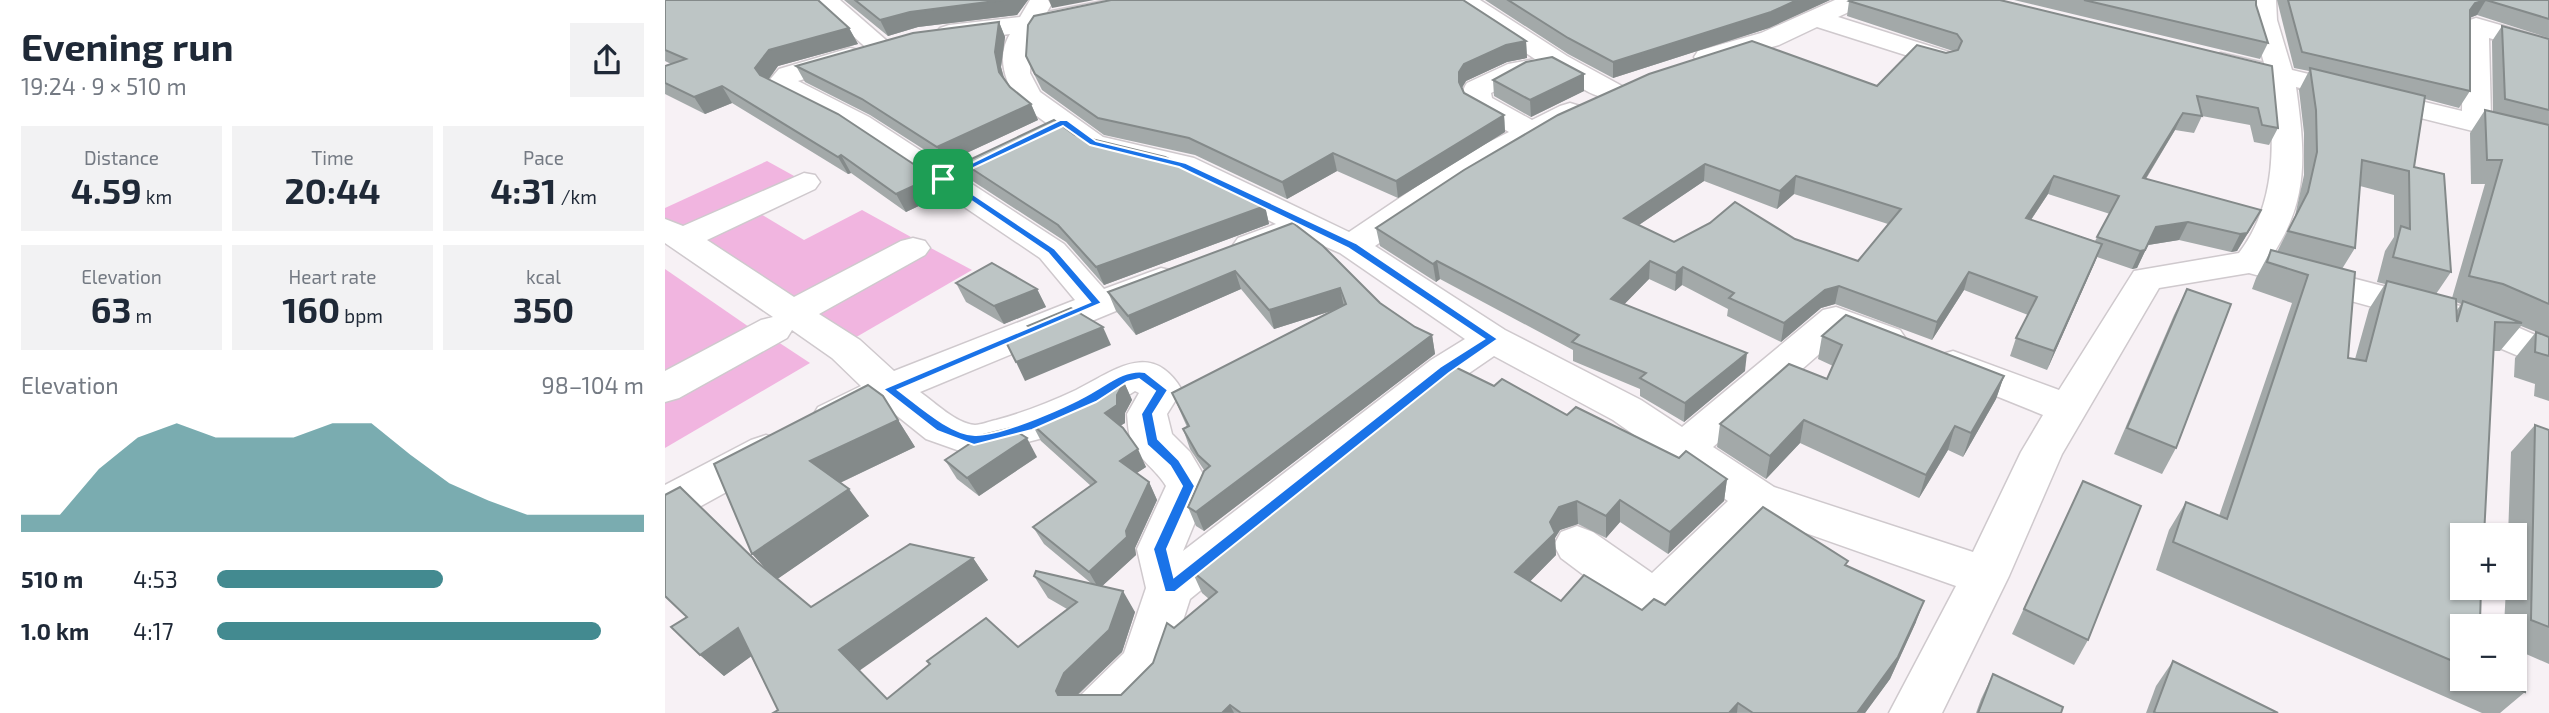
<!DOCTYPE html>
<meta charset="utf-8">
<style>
body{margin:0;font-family:"Exo 2",sans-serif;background:#f2f2f3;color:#1f2937;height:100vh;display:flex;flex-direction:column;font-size:26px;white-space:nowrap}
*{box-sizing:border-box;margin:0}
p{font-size:23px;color:#747a83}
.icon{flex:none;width:38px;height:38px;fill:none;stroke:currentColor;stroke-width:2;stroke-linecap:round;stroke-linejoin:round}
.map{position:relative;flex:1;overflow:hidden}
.drawer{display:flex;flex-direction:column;background:#fff;width:665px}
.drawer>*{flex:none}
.fabs{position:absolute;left:1785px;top:523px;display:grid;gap:14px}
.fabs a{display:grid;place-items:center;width:77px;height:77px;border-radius:0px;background:#fff;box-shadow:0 2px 5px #0004;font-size:35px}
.pin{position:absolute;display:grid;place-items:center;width:60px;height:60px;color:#fff;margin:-30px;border-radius:14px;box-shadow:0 4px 10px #0006}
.round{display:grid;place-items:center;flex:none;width:74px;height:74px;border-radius:0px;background:#f2f2f3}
.headline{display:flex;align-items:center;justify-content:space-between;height:119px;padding:0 21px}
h1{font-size:38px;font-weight:700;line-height:52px}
.metrics{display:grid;grid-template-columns:repeat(3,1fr);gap:10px;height:119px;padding:7px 21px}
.metrics div{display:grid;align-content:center;border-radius:0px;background:#f2f2f3;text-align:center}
.metrics b{font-size:35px;font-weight:700}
.metrics small{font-size:19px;font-weight:400}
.metrics p{font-size:19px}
.chart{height:196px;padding:14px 21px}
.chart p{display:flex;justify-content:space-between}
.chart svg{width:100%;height:126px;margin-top:7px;fill:#438a90;opacity:.7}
ul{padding:0 21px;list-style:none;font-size:23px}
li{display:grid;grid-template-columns:112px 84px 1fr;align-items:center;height:52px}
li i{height:18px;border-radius:9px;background:#438a90}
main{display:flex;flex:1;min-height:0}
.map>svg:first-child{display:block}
.green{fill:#f1b5e0}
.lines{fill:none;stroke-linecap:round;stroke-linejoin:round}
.minor-casing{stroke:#cfc9cd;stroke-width:3}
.minor{fill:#fff;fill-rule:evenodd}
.wall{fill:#a3a9a9;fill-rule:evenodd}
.shaded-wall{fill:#848a8a}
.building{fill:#bdc5c5;stroke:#848a8a;stroke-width:2;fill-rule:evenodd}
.route{fill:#1a73e8;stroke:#fff;stroke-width:2;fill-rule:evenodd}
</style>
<main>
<section class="drawer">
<div class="headline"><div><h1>Evening run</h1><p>19:24 · 9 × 510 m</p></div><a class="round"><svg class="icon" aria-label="share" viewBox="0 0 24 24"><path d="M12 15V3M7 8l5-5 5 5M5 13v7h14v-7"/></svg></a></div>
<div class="metrics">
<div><p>Distance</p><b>4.59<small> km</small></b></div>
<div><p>Time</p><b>20:44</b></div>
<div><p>Pace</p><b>4:31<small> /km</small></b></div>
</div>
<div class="metrics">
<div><p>Elevation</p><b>63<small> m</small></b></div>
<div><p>Heart rate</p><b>160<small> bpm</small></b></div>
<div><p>kcal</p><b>350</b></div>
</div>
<div class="chart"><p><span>Elevation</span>98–104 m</p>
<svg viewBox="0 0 160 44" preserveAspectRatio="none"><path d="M0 44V38L10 38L20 22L30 11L40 6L50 11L60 11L70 11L80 6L90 6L100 17L110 27L120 33L130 38L140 38L150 38L160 38V44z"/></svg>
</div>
<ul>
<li><b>510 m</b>4:53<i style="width:53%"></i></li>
<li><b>1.0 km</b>4:17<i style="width:90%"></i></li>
</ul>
</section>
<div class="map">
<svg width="1884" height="713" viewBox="0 0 1884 713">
<rect width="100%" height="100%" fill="#f7f1f5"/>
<g class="green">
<polygon points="102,161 131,177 14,232 0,224 0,208"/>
<polygon points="197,210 246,237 124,304 29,244 94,213 139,240"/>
<polygon points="262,246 307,270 181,343 136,315"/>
<polygon points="0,269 87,329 0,375"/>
<polygon points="98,332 145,363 0,448 0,385"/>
</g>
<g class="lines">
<defs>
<g id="minor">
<polygon points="148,0 175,0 229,47 225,53 216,55 207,53"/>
<path d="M365,0H383L386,5L382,12L443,0H492L489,5L480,7L373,29L367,40L365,73L375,92L438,137L529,158L684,232L800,154L844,132L803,108C797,100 796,91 802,83L843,64L870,59L789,5L786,0H815L902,56L957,86L961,92L957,98C933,104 907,81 887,70L860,77L826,93L827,98L867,120L895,106L905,103L915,106L919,112L915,118L822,168L710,246L840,330L976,400L1017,427L1158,310L1171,307L1235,330L1241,339L1235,348L1222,352L1176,335L1048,447L1109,487L1308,552L1356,452L1378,415L1274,373L1269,364L1274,355L1288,351L1394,390L1469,271L1574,253C1612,203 1610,141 1602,80L1547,67L1543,61L1547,55L1556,53L1599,63L1587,20V0H1611L1612,20L1627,70L1797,111L1798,26L1802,21L1811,18L1884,39V55L1824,38L1826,118L1884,132V150L1631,87C1640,152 1645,200 1606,257L1818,312L1884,341V369L1792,330L1584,273L1494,288L1397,454L1344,576L1277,713H1224L1291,586L1101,519L1011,611L994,617L985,618L968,612L896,558L889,545L896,532L912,526L928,532L987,573L1063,501L948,420L829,356L794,380L525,599L498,682L469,713H408L415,696L459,653L481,588L472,549L501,486C492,470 473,459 467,442C463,434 463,423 462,414L474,393L470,391L441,409L378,438L309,456L261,439L221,407L167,432L153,427L147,417L153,407L196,386L167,358L127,330L122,338L14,398L0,402V371L96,320L108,317L0,243V219L18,226L139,173L150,175L155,182L150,189L42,240L129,297L236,241L248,238L260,241L265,248L260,255L154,314L195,340L229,371L410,300L375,258L184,129L106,89L102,83L114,69L185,48L194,50L198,56L194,62L133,81L204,117L399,244L439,289L496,268L509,271L514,279L509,287L255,392C271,403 290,423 310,425C316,425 325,421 331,420C358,413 385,402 411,390C448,372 486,338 517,390L502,414L507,434L525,452L545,486L518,551L766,360L800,339L675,253L638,237L585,255L573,252L568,245L573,238L611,224L507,172L417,149L354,103C340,82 331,57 345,34L284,41L275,38L271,33L275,28L284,25L355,17Z"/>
<polygon points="1170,0 1202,0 1199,5 1173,17 1287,53 1291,59 1287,65 1278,67 1152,27 1114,45 1042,65 1033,63 1029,57 1033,51 1096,33"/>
<polygon points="101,435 116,440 122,451 116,462 16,517 0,522 0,485 86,440"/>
</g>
</defs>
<use href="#minor" class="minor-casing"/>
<use href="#minor" class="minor"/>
</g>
<g class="wall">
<polygon points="0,0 184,28 193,44 113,66 104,79 277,195 241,212 186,173 183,174 67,103 40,114 0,94 0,66 6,64 0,61"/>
<polygon points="179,0 363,0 352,15 253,27 223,36"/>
<polygon points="820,0 1165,0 1104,28 948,78 903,54"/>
<polygon points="1349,0 1591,0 1591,5 1603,43 1595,59"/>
<path d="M1612,0H1884V38L1812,15L1805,18V91L1794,108L1760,99L1749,167L1786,272L1771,294L1787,298L1820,184H1806L1805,133L1820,110L1828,112L1827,41L1837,26L1884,39V401L1869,396L1870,384L1849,377L1850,358L1871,332L1856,326L1835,351H1828L1797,626V679H1850V626H1839L1841,588H1850V536H1843L1846,452L1870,425L1884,430V664L1861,654L1860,692L1835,713H1817L1491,570L1504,530L1521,502L1554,516L1627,303L1587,289L1591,278L1606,250L1612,252L1630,216L1639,175V133L1634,90L1644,71L1629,68ZM1695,186L1729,195V237L1720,251L1712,282L1720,284L1704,309L1690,359L1683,358L1677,269L1690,248ZM1791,302L1796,304L1792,310Z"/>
<path d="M1184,1L1607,66L1613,128L1604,145L1589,142L1585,125L1537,116L1529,133L1510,130L1481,179L1586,228L1572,251L1566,252L1514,240L1483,245L1472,268L1467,269L1432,257L1382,370L1345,356L1351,338L1363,315L1299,290L1267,340L1170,304L1156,308L1116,342L1062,316L1063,309L1017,285L1010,291L984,279L959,304L1080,371L1019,422L975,396V389L908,361V350L775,279L771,282L715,246L711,228L1212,86L1281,53L1288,51L1182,16ZM1039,181L1112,209L1129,194L1223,224L1193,261L1130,239L1009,242L974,225ZM1383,194L1445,214L1430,241L1366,220Z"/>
<polygon points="334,22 340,37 336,67 339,77 345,87 366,104 373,120 280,163 205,115 140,82 131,66"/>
<polygon points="861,41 862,58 842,62 801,81 797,88 799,93 839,115 840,132 733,198 672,171 622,199 530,155 439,135 377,90 368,72 361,56"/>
<polygon points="828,80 919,91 866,117 829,96"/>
<polygon points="410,135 600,206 604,224 439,285 401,242 306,180 298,163"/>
<polygon points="628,223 715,303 750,327 767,335 770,354 539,531 531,526 523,507 539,470 525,449 518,429 522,427 507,393 666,311 609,329 576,289 471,335 451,311 443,292"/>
<polygon points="291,283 372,289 381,307 339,324 301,302"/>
<polygon points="1522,289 1511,448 1497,474 1449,454 1509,315"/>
<polygon points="1157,336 1339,376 1331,399 1298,457 1283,450 1254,498 1135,443 1101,479 1052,447 1055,424 1162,379 1168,366 1153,359"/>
<polygon points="459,382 467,400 460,413 460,423 455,426 481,467 471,473 484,482 492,500 470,548 471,555 437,586 470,612 457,652 413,695 456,695 488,663 509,628 544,599 537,593 527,571 829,386 902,415 1014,458 1062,479 1059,501 1003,554 955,522 941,538 913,524 895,530 890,538 891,555 865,581 896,601 977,610 1182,566 1251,622 1225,679 1200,713 108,713 113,710 86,656 59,676 35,655 22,617 92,562 100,568 218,396 250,447 175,483 204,516 112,579 146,607 308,558 323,580 194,670 222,699 353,647 402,609 383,598 369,576 427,584 379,544 368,527 426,486 376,441 367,424"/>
<polygon points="372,457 314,496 292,479 280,460"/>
<polygon points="1418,481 1423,640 1409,665 1347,634"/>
<polygon points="1508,661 1613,713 1481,713 1491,686"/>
<polygon points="1328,674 1396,713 1311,713 1316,699"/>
</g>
<g class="shaded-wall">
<polygon points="338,0 363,0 352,15 253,27 223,36 215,20 245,12"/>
<polygon points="384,0 429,0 387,8"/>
<polygon points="1132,0 1165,0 1104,28 948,78 948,62"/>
<polygon points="1821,0 1812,15 1801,19 1805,10 1810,3"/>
<polygon points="334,22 340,37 336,67 341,87 334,72 330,52"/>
<polygon points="184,28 193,44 113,66 100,84 90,68 104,50"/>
<polygon points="861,41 862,58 842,62 801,81 796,89 794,82 794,72 799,64 841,45"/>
<polygon points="919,74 919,91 866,117 865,100"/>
<polygon points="57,86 67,103 40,114 29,97"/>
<polygon points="366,104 373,120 280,163 272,147"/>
<polygon points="1518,113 1510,130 1470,196 1478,178"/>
<polygon points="839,115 840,132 733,198 731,181"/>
<polygon points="668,153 672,171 622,199 617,182"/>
<polygon points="176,155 186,173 183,174 173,157"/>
<polygon points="1040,164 1039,181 959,235 959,218"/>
<polygon points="1131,176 1129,194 1112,209 1115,191"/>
<polygon points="1389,176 1383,194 1355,236 1361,218"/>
<polygon points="268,177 277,195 241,212 231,194"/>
<polygon points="600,206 604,224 439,285 431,267"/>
<polygon points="1596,210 1586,228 1572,251 1566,252 1575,234"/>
<polygon points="1523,222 1514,240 1483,245 1472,268 1467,269 1475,251 1491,227"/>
<polygon points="1437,244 1430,262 1382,370 1389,351"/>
<polygon points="772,261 775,279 771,282 768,264"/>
<polygon points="985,261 984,279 946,318 946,299"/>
<polygon points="1018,267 1017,285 1010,291 1011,273"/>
<polygon points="570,271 576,289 471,335 463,316"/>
<polygon points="1304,272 1299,290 1267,340 1272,322"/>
<polygon points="1174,286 1170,304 1156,308 1116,342 1119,323 1160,290"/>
<polygon points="675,288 679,307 609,329 604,310"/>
<polygon points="372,289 381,307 339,324 329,306"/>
<polygon points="438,327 446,345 360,381 351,362"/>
<polygon points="767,335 770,354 539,531 531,512"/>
<polygon points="1082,353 1080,371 1019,422 1020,403"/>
<polygon points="1339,376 1331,399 1298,457 1306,433"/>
<polygon points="459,382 467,400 460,413 460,423 448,430 440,413"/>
<polygon points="218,396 250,447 166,487 145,461"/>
<polygon points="1139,420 1135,443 1101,479 1105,456"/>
<polygon points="1290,426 1283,450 1254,498 1261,475"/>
<polygon points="362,438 372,457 314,496 302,478"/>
<polygon points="473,449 481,467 463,479 455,461"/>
<polygon points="1062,479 1059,501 1003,554 1005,532"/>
<polygon points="484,482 492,500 470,548 471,555 434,589 424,572 461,531"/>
<polygon points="184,489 204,516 111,580 87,554"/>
<polygon points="955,500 955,522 941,538 941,516"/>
<polygon points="912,501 913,524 895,530 890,538 891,555 853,594 850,572 894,507"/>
<polygon points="308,558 323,580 194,671 174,650"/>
<polygon points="458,591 470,612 457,652 413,694 406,712 391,691 399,673"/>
<polygon points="1259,601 1251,622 1225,679 1200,713 1192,713"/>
<polygon points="73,628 95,650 59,676 35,655"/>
<polygon points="1073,703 1072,713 1064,713"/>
<polygon points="565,705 569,713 557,713"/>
</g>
<g class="building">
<polygon points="0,0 153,0 184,28 104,50 90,68 95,75 173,114 268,177 231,194 176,155 173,157 57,86 29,97 0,83 0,66 21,59 0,50"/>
<polygon points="190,0 338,0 245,12 215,20"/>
<polygon points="446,0 798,0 861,41 841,45 799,64 794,72 794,82 799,93 839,115 731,181 668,153 617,182 524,138 433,118 370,74 361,56 363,25 369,16"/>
<polygon points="843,0 1132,0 1106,12 948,62 903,38"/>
<path d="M1186,0H1335L1607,66L1613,128L1597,125L1593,108L1532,96L1537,116L1518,113L1478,178L1596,210L1582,233L1575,234L1523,222L1491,227L1480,250L1475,251L1432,237L1454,196L1389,176L1361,218L1437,244L1389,351L1351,338L1372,297L1304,272L1272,322L1174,286L1160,290L1119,323L1064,298L1069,293L1018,267L1011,273L985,261L946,299L1082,353L1020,403L975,378L981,373L907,342L914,335L772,261L768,264L711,228L799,170L893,115L984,74L1087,41L1212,86L1252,45L1281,53L1293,50L1297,41L1292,34L1184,1ZM1040,164L1115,191L1131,176L1236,209L1193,261L1130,239L1070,202L1045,223L1009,242L959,218Z"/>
<polygon points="1419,0 1591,0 1591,5 1603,43"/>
<polygon points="1623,0 1821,0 1810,3 1805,10 1805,91 1637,52"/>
<polygon points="1821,0 1884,0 1884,19"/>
<polygon points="334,22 330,52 334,72 345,87 366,104 272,147 197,99 131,66 248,33"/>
<polygon points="1837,26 1884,39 1884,110 1840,99"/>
<polygon points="887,57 919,74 865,100 828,80 861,62"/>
<polygon points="1645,68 1760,96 1749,167 1779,174 1786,272 1728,257 1736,226 1745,229 1744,171 1697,160 1690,248 1623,231 1643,192 1652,152 1651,110"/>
<polygon points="1820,110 1884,125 1884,304 1838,284 1804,276 1837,160 1822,160"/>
<polygon points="389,120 410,135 500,157 600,206 431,267 393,225 298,163"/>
<polygon points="628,223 658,246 715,303 750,327 767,335 531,512 523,507 539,471 545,466 533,455 518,429 524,426 507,393 681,304 675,288 604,310 570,271 463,316 443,292"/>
<polygon points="1606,250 1690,272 1683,358 1701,361 1722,281 1791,299 1792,322 1798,301 1857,323 1830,322 1819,536 1797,536 1797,588 1816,588 1815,622 1825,626 1797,626 1797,665 1508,542 1521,502 1562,519 1643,275 1602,262"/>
<polygon points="327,263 372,289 329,306 291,283"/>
<polygon points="1522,289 1566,304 1511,448 1462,428"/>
<polygon points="406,308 438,327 351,362 340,340 368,329 363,326"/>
<polygon points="1181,315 1339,376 1306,433 1290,426 1261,475 1139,420 1105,456 1055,424 1124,364 1162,379 1177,345 1157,336"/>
<polygon points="1871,332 1884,337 1884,356 1870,352"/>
<polygon points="786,365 829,386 837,379 902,415 911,407 1014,458 1021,451 1062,479 1005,532 955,500 941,516 912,501 894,507 885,522 890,533 850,572 896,601 919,575 977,610 989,599 1000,605 1098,507 1183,561 1180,565 1259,601 1233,657 1192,713 1088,713 1073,703 1064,713 576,713 565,705 557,713 108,713 113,710 73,628 35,655 6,627 22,617 0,596 0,495 15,487 92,562 146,607 245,544 308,558 174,650 222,699 265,664 262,661 321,618 353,647 412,602 369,576 371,571 458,591 444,630 399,673 391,691 393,695 456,695 488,663 502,623 509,628 552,592 527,571"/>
<polygon points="456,380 459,382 452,395 452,405 440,413 458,428 473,449 455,461 484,482 461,531 462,537 424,572 368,527 431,482 367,424 434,394"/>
<polygon points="203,385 218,396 233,420 145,461 184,489 87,554 49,464"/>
<polygon points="1870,425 1884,430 1884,627 1866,620"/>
<polygon points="346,428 362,438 302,478 280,460 318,435"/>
<polygon points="1418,481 1476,506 1423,640 1359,609"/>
<polygon points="1850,637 1861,641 1860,692 1829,679 1850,679"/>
<polygon points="1508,661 1613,713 1491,713 1489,712"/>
<polygon points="1328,674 1398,707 1396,713 1313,713"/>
</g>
<path class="route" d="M395,120H402L431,141L521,163L691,243L833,339L784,373L510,592H500L488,549L517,486L505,466L482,445L476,414L490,391L474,379L462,382L431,402L367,430L309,445L272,431L218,389L425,302L383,253L274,179ZM398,126L425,145L514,167L683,248L819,339L775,367L509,577L502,549L530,486L514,460L493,439L488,414L503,390L480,372C462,369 446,381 431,390C407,405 338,435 311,435C287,436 252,404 233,390L437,303L390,249L285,179Z"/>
</svg>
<div class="fabs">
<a>+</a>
<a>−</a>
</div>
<div class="pin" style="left:278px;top:179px;background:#1e9e55"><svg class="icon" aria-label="arrive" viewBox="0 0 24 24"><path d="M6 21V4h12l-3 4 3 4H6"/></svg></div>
</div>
</main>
